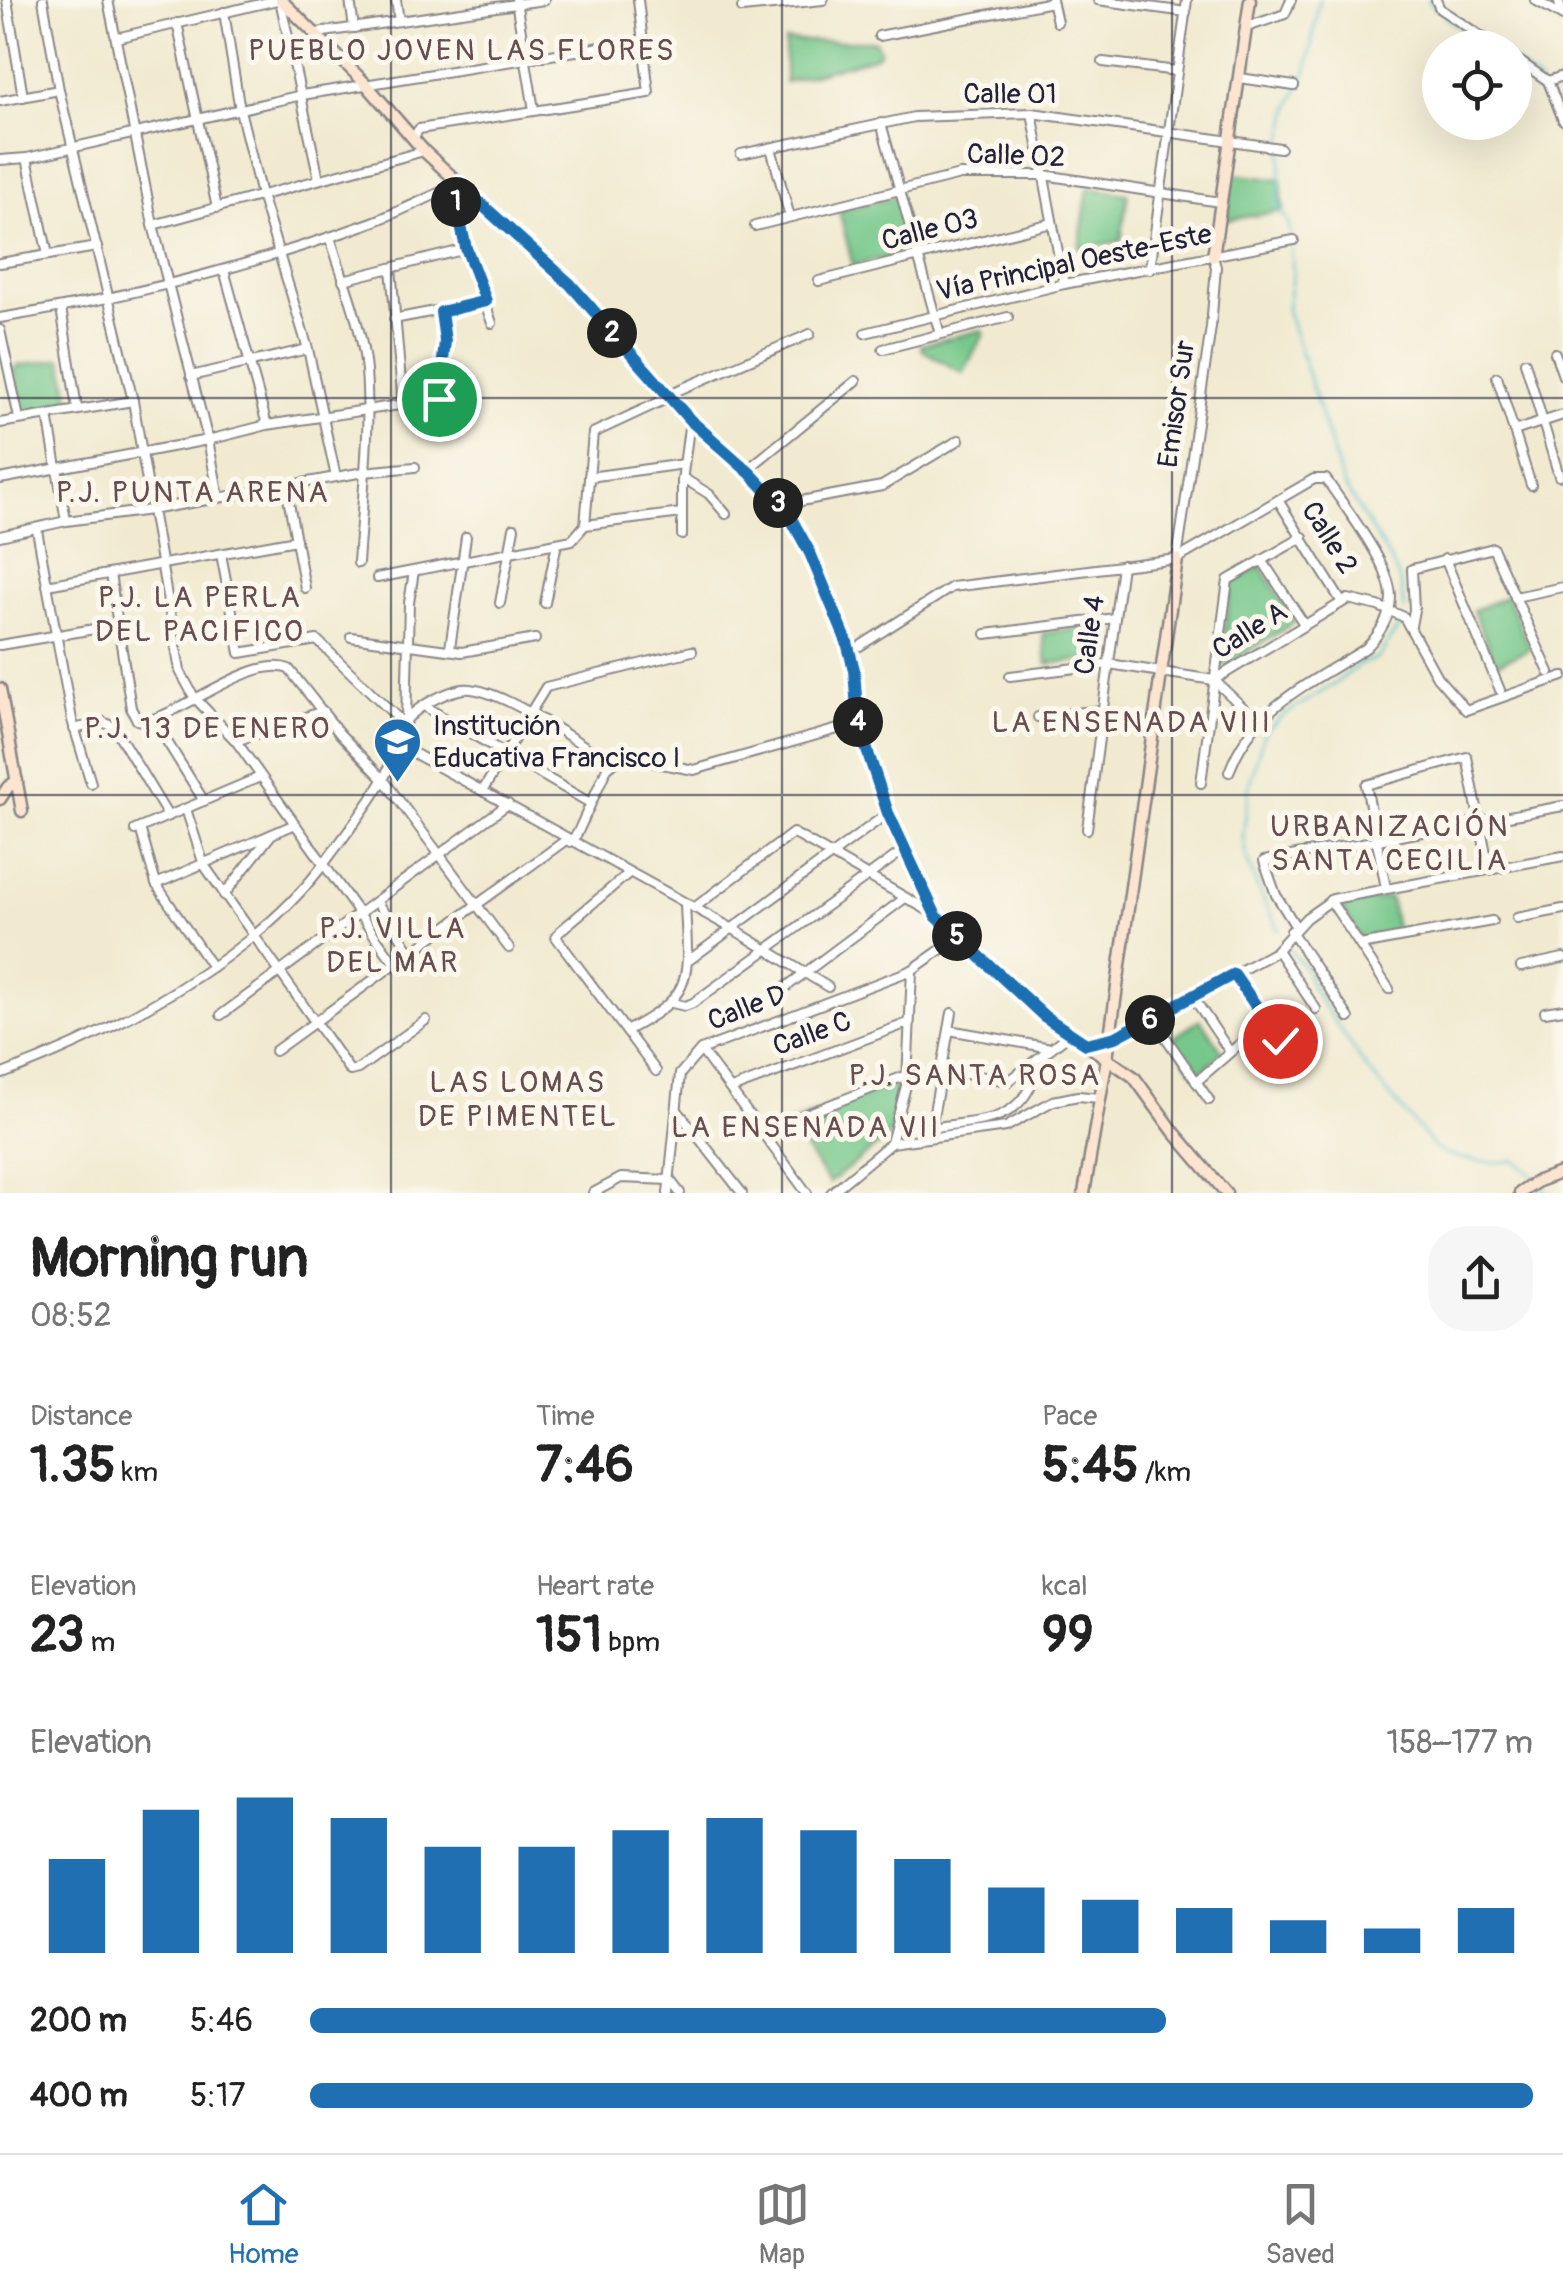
<!DOCTYPE html>
<meta charset="utf-8">
<style>
body{margin:0;font-family:Pangolin,sans-serif;background:#f6f6f6;color:#222;height:100vh;display:flex;flex-direction:column;font-size:38px;white-space:nowrap}
*{box-sizing:border-box;margin:0}
p{font-size:32px;color:#767676}
.icon{flex:none;width:55px;height:55px;fill:none;stroke:currentColor;stroke-width:2;stroke-linecap:round;stroke-linejoin:round}
.map{position:relative;height:1193px;overflow:hidden}
.panel{display:flex;flex-direction:column;background:#fff;flex:1}
.panel>*{flex:none}
.controls{position:absolute;left:1422px;top:30px;display:grid;gap:20px}
.controls a{display:grid;place-items:center;width:110px;height:110px;border-radius:50%;background:#fff;box-shadow:0 10px 40px #0002;font-size:50px}
.pin{position:absolute;display:grid;place-items:center;width:85px;height:85px;color:#fff;margin:-42px;border:5px solid #fff;border-radius:50%;box-shadow:0 2px 10px #0007}
.km{position:absolute;width:50px;height:50px;margin:-25px;border-radius:50%;background:#222;color:#fff;font-size:28px;line-height:50px;text-align:center}
.round{display:grid;place-items:center;flex:none;width:105px;height:105px;border-radius:40px;background:#f6f6f6}
.overview{display:flex;align-items:center;justify-content:space-between;height:170px;padding:0 30px}
h1{font-size:55px;font-weight:700;line-height:75px}
.figures{display:grid;grid-template-columns:repeat(3,1fr);gap:15px;height:170px;padding:10px 30px}
.figures div{display:grid;align-content:center}
.figures b{font-size:50px;font-weight:700}
.figures small{font-size:28px;font-weight:400}
.figures p{font-size:28px}
.chart{height:280px;padding:20px 30px}
.chart p{display:flex;justify-content:space-between}
.chart svg{width:100%;height:180px;margin-top:10px;stroke:#1f6fb2;stroke-width:6}
ul{padding:0 30px;list-style:none;font-size:32px}
li{display:grid;grid-template-columns:160px 120px 1fr;align-items:center;height:75px}
li i{height:25px;border-radius:12px;background:#1f6fb2}
.menu{display:flex;justify-content:space-around;align-items:center;height:140px;border-top:2px solid #e0e0e0;background:#fff;font-size:28px;color:#767676}
.menu a{display:grid;justify-items:center;gap:5px}
.menu .on{color:#1f6fb2}
.map>svg:first-child{display:block}
.green{fill:#74c78a;stroke:#4b7462;stroke-width:2.5}
.lines{fill:none;stroke-linecap:round;stroke-linejoin:round}
.stream{stroke:#54c0cd;stroke-width:2.5}
.street-casing{stroke:#8a8686;stroke-width:12}
.secondary-casing{stroke:#8a8686;stroke-width:15}
.street{stroke:#fff;stroke-width:8}
.secondary{stroke:#fce5d0;stroke-width:10}
.route-casing{stroke:#fff;stroke-width:20}
.route{stroke:#1f6fb2;stroke-width:12}
.grid{fill:none;stroke:#22223b;stroke-width:2.5;stroke-opacity:0.55}
.labels{text-anchor:middle;dominant-baseline:central;stroke-width:10;stroke-linejoin:round;paint-order:stroke}
.street-label{font-size:28px;fill:#22223b;stroke:#fbf7ec}
.poi-label{font-size:28px;fill:#22223b;stroke:#fbf7ec;text-anchor:start}
.neighbourhood-label{font-size:30px;letter-spacing:2.5px;fill:#664d4f;stroke:#fbf7ec}
</style>
<div class="map">
<svg width="1563" height="1193" viewBox="0 0 1563 1193">
<rect width="100%" height="100%" fill="#fbf7ec"/>
<filter id="ink" filterUnits="userSpaceOnUse"><feTurbulence type="fractalNoise" baseFrequency=".01" numOctaves="2"/><feDisplacementMap in="SourceGraphic" scale="20" xChannelSelector="R" yChannelSelector="G"/><feConvolveMatrix kernelMatrix="1 2 1 2 8 2 1 2 1" color-interpolation-filters="sRGB"/></filter>
<filter id="wash" filterUnits="userSpaceOnUse"><feTurbulence type="fractalNoise" baseFrequency=".0048" numOctaves="4" result="noise"/><feDisplacementMap in="SourceGraphic" scale="40" xChannelSelector="R" yChannelSelector="G"/><feGaussianBlur stdDeviation="2.25" result="paint"/><feColorMatrix in="noise" values="0 0 0 0 0 0 0 0 0 0 0 0 0 0 0 0 0 1.4 0 .05"/><feComposite in="paint" operator="in"/></filter>
<g filter="url(#wash)">
<rect width="100%" height="100%" fill="#f1ead0"/>
<g class="green">
<polygon points="785,41 875,41 880,50 877,56 785,82"/>
<polygon points="1233,174 1281,180 1283,211 1226,220"/>
<polygon points="1088,188 1128,194 1121,241 1079,249"/>
<polygon points="898,196 912,251 853,266 839,210"/>
<polygon points="982,330 984,334 963,373 922,350 921,345"/>
<polygon points="60,359 63,361 71,402 25,413 21,410 15,370 18,366"/>
<polygon points="1261,566 1295,622 1224,666 1220,664 1231,583"/>
<polygon points="1507,596 1530,649 1496,664 1473,611"/>
<polygon points="1106,625 1104,658 1047,664 1043,633"/>
<polygon points="1390,897 1397,934 1362,942 1341,906"/>
<polygon points="1200,1019 1223,1052 1200,1073 1195,1074 1172,1039"/>
<polygon points="898,1083 902,1086 890,1136 829,1183 787,1124"/>
</g>
<g class="lines">
<g class="stream">
<polyline points="1428,0 1438,10"/>
<polyline points="1443,16 1491,48"/>
<polyline points="1515,64 1540,84"/>
<polyline points="1553,107 1563,132"/>
<polyline points="1292,238 1288,222 1279,209 1282,147 1291,104 1307,71 1319,0"/>
<polyline points="1291,246 1293,271 1287,309 1343,484 1391,561 1401,583 1404,610"/>
<polyline points="1279,930 1258,889 1246,856 1243,837 1249,785 1264,733 1284,715 1333,685 1360,664 1378,658 1401,623"/>
<path d="M1290,950L1306,969L1313,989L1367,1069L1435,1148C1450,1160 1496,1165 1515,1160L1535,1177"/>
<polyline points="1542,1186 1547,1193"/>
</g>
</g>
</g>
<g filter="url(#ink)">
<g class="lines">
<defs>
<g id="street">
<polyline points="7,0 23,97"/>
<polyline points="43,0 59,90 133,401 180,671 194,697 236,741 395,964"/>
<polyline points="108,0 153,225 208,440 219,497"/>
<polyline points="280,0 319,179"/>
<polyline points="350,0 354,28"/>
<polyline points="396,0 399,21"/>
<polyline points="1052,0 1057,22"/>
<polyline points="1098,0 1186,12"/>
<polyline points="1436,0 1440,9 1499,48"/>
<polyline points="1535,0 1563,16"/>
<polyline points="1558,0 1563,15"/>
<polyline points="516,1 534,110"/>
<polyline points="742,8 823,0"/>
<polyline points="224,12 240,110 261,195 308,349 336,477"/>
<polyline points="177,23 217,208"/>
<polyline points="1247,27 1285,14 1291,0"/>
<polyline points="317,33 544,0"/>
<polyline points="879,36 1052,2"/>
<polyline points="116,38 277,0"/>
<polyline points="1515,58 1548,81 1563,120"/>
<polyline points="1103,62 1177,71"/>
<polyline points="1240,78 1294,86"/>
<polyline points="1548,81 1563,76"/>
<polyline points="0,101 59,90"/>
<polyline points="1032,113 1064,284"/>
<polyline points="881,123 940,334"/>
<polyline points="413,138 419,129 649,93 638,0"/>
<polyline points="771,148 790,217"/>
<polyline points="741,154 914,117 1032,113 1280,148"/>
<polyline points="27,158 48,255"/>
<polyline points="0,160 27,158 302,95 644,40"/>
<polyline points="452,187 466,249 492,323"/>
<polyline points="153,225 424,151"/>
<polyline points="755,226 960,175 1044,175 1220,202"/>
<path d="M330,237C343,280 362,325 366,371C371,434 362,500 358,563"/>
<polyline points="0,263 97,247"/>
<polyline points="391,268 403,405"/>
<polyline points="1150,269 1187,0"/>
<polyline points="224,270 267,425"/>
<polyline points="343,280 466,249"/>
<polyline points="819,281 1052,223"/>
<polyline points="61,308 77,408"/>
<path d="M0,318C125,298 248,267 367,224C398,213 428,197 459,184"/>
<polyline points="394,319 486,301"/>
<polyline points="0,330 19,418"/>
<polyline points="865,333 1064,284 1294,240"/>
<polyline points="883,349 1008,317"/>
<polyline points="1555,353 1563,376"/>
<polyline points="1525,362 1559,476"/>
<polyline points="191,376 308,349"/>
<polyline points="1497,377 1531,485"/>
<polyline points="48,415 66,521"/>
<polyline points="0,423 133,401"/>
<polyline points="1514,431 1563,415"/>
<polyline points="747,470 856,381"/>
<polyline points="589,477 684,464"/>
<polyline points="683,478 709,494 726,514"/>
<polyline points="0,479 208,440 267,425 439,399 445,341 441,312"/>
<polyline points="286,487 305,588"/>
<polyline points="1278,500 1341,601"/>
<polyline points="785,511 801,501 882,486 959,440"/>
<polyline points="585,525 593,433 664,400 667,395 810,334"/>
<polyline points="37,530 72,720 91,783"/>
<polyline points="682,535 682,481 690,420"/>
<polyline points="0,536 66,521 151,510 364,472 415,467"/>
<polyline points="221,554 240,653 317,640 404,724"/>
<polyline points="1177,559 1211,327 1216,267 1213,257"/>
<polyline points="1445,559 1500,690"/>
<polyline points="1262,560 1304,624"/>
<path d="M110,574L131,708L137,720C163,730 248,653 289,669L340,734L383,779L509,948"/>
<polyline points="377,578 572,540 585,525 682,513"/>
<polyline points="47,585 296,540"/>
<polyline points="1515,597 1563,587"/>
<polyline points="500,603 514,528"/>
<polyline points="545,603 557,543"/>
<polyline points="1411,626 1414,610 1412,569 1493,548 1549,672"/>
<polyline points="986,634 1115,618"/>
<polyline points="351,637 462,652 535,639"/>
<polyline points="0,645 118,625"/>
<path d="M860,646L952,587L1177,559L1314,479H1326C1345,508 1391,564 1391,598C1390,617 1379,635 1366,648C1310,684 1254,705 1229,772"/>
<polyline points="450,648 466,537"/>
<polyline points="1010,676 1109,664 1214,680 1348,599 1378,606 1404,617 1437,677 1466,710 1563,676"/>
<polyline points="1214,680 1250,714"/>
<polyline points="424,706 590,803"/>
<polyline points="1038,717 1103,710"/>
<polyline points="153,719 204,801"/>
<polyline points="406,720 409,603 414,571"/>
<polyline points="74,729 103,722 114,727 168,816"/>
<polyline points="236,741 323,711"/>
<polyline points="399,745 733,929 828,987"/>
<polyline points="1201,783 1228,580 1303,537"/>
<polyline points="483,790 546,687 692,651"/>
<polyline points="186,809 204,865 350,1071 358,1069 426,1020"/>
<polyline points="140,828 156,884 212,967"/>
<polyline points="1087,829 1122,565"/>
<polyline points="135,830 260,777"/>
<polyline points="570,842 577,834 607,768 617,760 641,760 694,770 859,723"/>
<polyline points="629,873 560,931 556,937 656,1071"/>
<polyline points="156,884 293,825"/>
<polyline points="1386,888 1366,785 1467,757 1489,869"/>
<polyline points="224,895 271,835"/>
<polyline points="1330,900 1389,989"/>
<polyline points="376,901 411,952"/>
<polyline points="694,908 793,833 936,915"/>
<polyline points="1517,918 1563,909"/>
<polyline points="1296,927 1276,895 1264,861 1563,806"/>
<polyline points="1291,931 1349,1018"/>
<polyline points="1360,945 1492,921"/>
<polyline points="1277,950 1316,1009"/>
<polyline points="688,961 888,813"/>
<polyline points="1521,967 1563,958"/>
<polyline points="1234,974 1280,1041"/>
<polyline points="774,996 905,898"/>
<polyline points="1193,997 1230,1052"/>
<polyline points="672,1003 685,1006 693,1003 904,850"/>
<polyline points="1545,1012 1563,1009"/>
<path d="M952,1013L931,1128C972,1120 1012,1126 1031,1085L1023,1072"/>
<polyline points="221,1015 508,804"/>
<polyline points="1153,1019 1209,1100"/>
<polyline points="949,1030 1051,1048"/>
<path d="M626,1031C697,994 688,978 685,904"/>
<polyline points="1086,1044 1117,1037 1275,952 1306,918 1333,899 1563,856"/>
<polyline points="701,1050 807,1193"/>
<polyline points="275,1051 566,840"/>
<polyline points="942,1070 1009,1081 1069,1034"/>
<path d="M0,1075C113,1033 254,959 326,861C345,835 367,808 383,780C392,765 400,726 409,717C421,705 445,692 463,689C497,685 580,744 611,763"/>
<polyline points="1196,1082 1266,1021"/>
<polyline points="731,1089 908,1023"/>
<polyline points="677,1110 742,1193"/>
<polyline points="762,1131 907,1075"/>
<polyline points="891,1143 907,1082 912,970"/>
<polyline points="593,1193 621,1178 670,1180 680,1193"/>
<polyline points="668,1193 680,1074 701,1050 912,970 946,946"/>
<polyline points="831,1193 891,1143 1006,1127 1053,1101 1078,1096 1100,1098"/>
</g>
<g id="secondary">
<polyline points="281,0 365,83 424,151 569,284 690,420 750,473 789,515 810,553 847,642 854,670 859,723 888,813 937,916 1045,1016 1134,1077 1174,1132 1226,1193"/>
<polyline points="1213,257 1250,0"/>
<polyline points="0,689 22,811"/>
<polyline points="0,799 8,787 17,781"/>
<polyline points="1084,1193 1107,1058 1177,559"/>
<polyline points="1520,1193 1538,1181 1563,1172"/>
</g>
</defs>
<use href="#street" class="street-casing"/>
<use href="#secondary" class="secondary-casing"/>
<use href="#street" class="street"/>
<use href="#secondary" class="secondary"/>
</g>
</g>
<g class="lines" filter="url(#ink)">
<defs>
<polyline id="route" points="439,399 445,341 441,312 486,301 466,248 452,187 459,184 570,284 690,420 750,473 789,515 810,553 847,642 854,670 858,723 888,813 936,916 1044,1016 1086,1044 1116,1037 1234,974 1280,1041"/>
</defs>
<use href="#route" class="route-casing"/>
<use href="#route" class="route"/>
</g>
<path class="grid" d="M391,0V1193M782,0V1193M1172,0V1193M0,398H1563M0,795H1563"/>
<defs>
<symbol id="school-pin" viewBox="-11 -11 22 30"><path d="M0 17L-7.5 6A9.5 9.5 0 1 1 7.5 6Z" fill="#1f6fb2" stroke="#fbf7ec"/><path d="M0-5L7-2L0 1L-7-2ZM-4 1L0 2.5L4 1V4Q0 6-4 4Z" fill="#fff"/></symbol>
</defs>
<g fill-rule="evenodd">
<use href="#school-pin" x="370" y="714" width="55" height="75"/>
</g>
<g class="labels">
<g class="street-label">
<text x="1010" y="94">Calle 01</text>
<text transform="translate(1016 156) rotate(2)">Calle 02</text>
<text transform="translate(930 230) rotate(-14)">Calle 03</text>
<text transform="translate(1074 263) rotate(-12)">Vía Principal Oeste-Este</text>
<text transform="translate(1177 404) rotate(-82)">Emisor Sur</text>
<text transform="translate(1329 538) rotate(58)">Calle 2</text>
<text transform="translate(1250 631) rotate(-32)">Calle A</text>
<text transform="translate(1090 635) rotate(-82)">Calle 4</text>
<text transform="translate(747 1008) rotate(-21)">Calle D</text>
<text transform="translate(812 1034) rotate(-20)">Calle C</text>
</g>
<g class="poi-label">
<text x="433" y="726">Institución<tspan x="433" dy="32">Educativa Francisco I</tspan></text>
</g>
<g class="neighbourhood-label">
<text x="462" y="50">PUEBLO JOVEN LAS FLORES</text>
<text x="193" y="492">P.J. PUNTA ARENA</text>
<text x="200" y="597">P.J. LA PERLA<tspan x="200" dy="34">DEL PACIFICO</tspan></text>
<text x="1132" y="722">LA ENSENADA VIII</text>
<text x="208" y="728">P.J. 13 DE ENERO</text>
<text x="1390" y="826">URBANIZACIÓN<tspan x="1390" dy="34">SANTA CECILIA</tspan></text>
<text x="393" y="928">P.J. VILLA<tspan x="393" dy="34">DEL MAR</tspan></text>
<text x="975" y="1075">P.J. SANTA ROSA</text>
<text x="518" y="1082">LAS LOMAS<tspan x="518" dy="34">DE PIMENTEL</tspan></text>
<text x="806" y="1127">LA ENSENADA VII</text>
</g>
</g>
</svg>
<div class="controls">
<a><svg class="icon" aria-label="locate" viewBox="0 0 24 24"><circle cx="12" cy="12" r="6"/><path d="M12 2v4M12 18v4M2 12h4M18 12h4"/></svg></a>
</div>
<div class="pin" style="left:439px;top:399px;background:#1e9e55"><svg class="icon" aria-label="arrive" viewBox="0 0 24 24"><path d="M6 21V4h12l-3 4 3 4H6"/></svg></div>
<div class="pin" style="left:1280px;top:1041px;background:#d93025"><svg class="icon" aria-label="check" viewBox="0 0 24 24"><path d="M5 12l5 5 9-10"/></svg></div>
<b class="km" style="left:456px;top:202px">1</b>
<b class="km" style="left:612px;top:333px">2</b>
<b class="km" style="left:778px;top:503px">3</b>
<b class="km" style="left:858px;top:722px">4</b>
<b class="km" style="left:957px;top:936px">5</b>
<b class="km" style="left:1150px;top:1020px">6</b>
</div>
<section class="panel">
<div class="overview"><div><h1>Morning run</h1><p>08:52</p></div><a class="round"><svg class="icon" aria-label="share" viewBox="0 0 24 24"><path d="M12 15V3M7 8l5-5 5 5M5 13v7h14v-7"/></svg></a></div>
<div class="figures">
<div><p>Distance</p><b>1.35<small> km</small></b></div>
<div><p>Time</p><b>7:46</b></div>
<div><p>Pace</p><b>5:45<small> /km</small></b></div>
</div>
<div class="figures">
<div><p>Elevation</p><b>23<small> m</small></b></div>
<div><p>Heart rate</p><b>151<small> bpm</small></b></div>
<div><p>kcal</p><b>99</b></div>
</div>
<div class="chart"><p><span>Elevation</span>158–177 m</p>
<svg viewBox="0 0 160 44" preserveAspectRatio="none"><path d="M5 44V21M15 44V9M25 44V6M35 44V11M45 44V18M55 44V18M65 44V14M75 44V11M85 44V14M95 44V21M105 44V28M115 44V31M125 44V33M135 44V36M145 44V38M155 44V33"/></svg>
</div>
<ul>
<li><b>200 m</b>5:46<i style="width:70%"></i></li>
<li><b>400 m</b>5:17<i style="width:100%"></i></li>
</ul>
</section>
<nav class="menu">
<a class="on"><svg class="icon" aria-label="home" viewBox="0 0 24 24"><path d="M3 11l9-7 9 7M6 9v11h12V9"/></svg>Home</a>
<a><svg class="icon" aria-label="map" viewBox="0 0 24 24"><path d="M3 6l6-2 6 2 6-2v14l-6 2-6-2-6 2zM9 4v14M15 6v14"/></svg>Map</a>
<a><svg class="icon" aria-label="saved" viewBox="0 0 24 24"><path d="M7 4h10v16l-5-4-5 4z"/></svg>Saved</a>
</nav>
